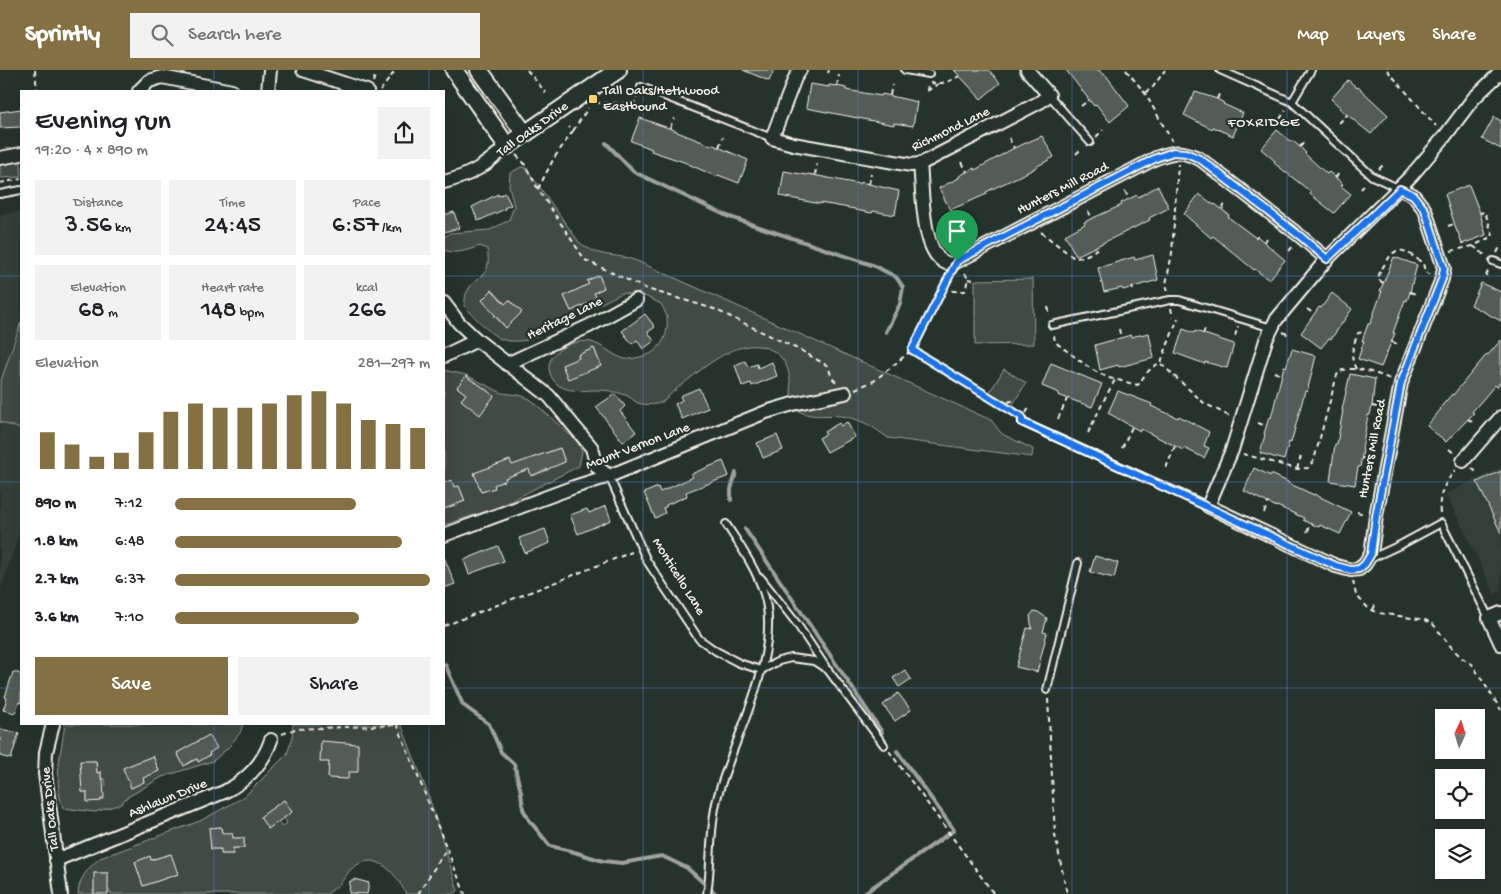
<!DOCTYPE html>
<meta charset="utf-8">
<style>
body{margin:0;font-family:"Gochi Hand",sans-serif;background:#f2f2f2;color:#202124;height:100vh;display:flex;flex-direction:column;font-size:19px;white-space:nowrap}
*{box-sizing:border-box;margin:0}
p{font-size:16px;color:#757577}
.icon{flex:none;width:28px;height:28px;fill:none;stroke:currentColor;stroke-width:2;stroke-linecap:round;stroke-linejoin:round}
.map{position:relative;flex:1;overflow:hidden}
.side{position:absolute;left:20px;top:20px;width:425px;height:635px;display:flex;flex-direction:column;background:#fff;border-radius:0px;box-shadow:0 5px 20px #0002}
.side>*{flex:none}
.needle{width:32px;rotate:4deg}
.buttons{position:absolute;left:1435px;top:639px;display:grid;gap:10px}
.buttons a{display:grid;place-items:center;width:50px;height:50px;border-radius:0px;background:#fff;box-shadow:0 5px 20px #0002;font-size:25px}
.pin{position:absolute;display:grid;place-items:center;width:42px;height:42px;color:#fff;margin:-51px -21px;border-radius:50% 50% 50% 0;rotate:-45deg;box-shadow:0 0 5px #0007}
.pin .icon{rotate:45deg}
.round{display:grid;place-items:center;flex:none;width:52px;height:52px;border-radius:0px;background:#f2f2f2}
.overview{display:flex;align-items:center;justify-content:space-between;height:85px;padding:0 15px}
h1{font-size:28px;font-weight:600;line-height:38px}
.figures{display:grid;grid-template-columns:repeat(3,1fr);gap:8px;height:85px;padding:5px 15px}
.figures div{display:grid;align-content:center;border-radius:0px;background:#f2f2f2;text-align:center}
.figures b{font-size:25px;font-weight:600}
.figures small{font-size:14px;font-weight:400}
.figures p{font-size:14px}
.chart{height:140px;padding:10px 15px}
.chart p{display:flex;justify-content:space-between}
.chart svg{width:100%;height:90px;margin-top:5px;stroke:#847042;stroke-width:6}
.primary-button{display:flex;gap:10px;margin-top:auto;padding:10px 15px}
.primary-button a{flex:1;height:58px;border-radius:0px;background:#847042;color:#fff;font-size:20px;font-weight:600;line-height:58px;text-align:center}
.primary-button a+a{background:#f2f2f2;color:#202124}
ul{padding:0 15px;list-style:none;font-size:16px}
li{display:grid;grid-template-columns:80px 60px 1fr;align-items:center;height:38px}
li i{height:12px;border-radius:6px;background:#847042}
header{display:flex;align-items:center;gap:30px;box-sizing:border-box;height:70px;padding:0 25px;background:#847042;color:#fff}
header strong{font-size:24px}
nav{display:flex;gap:28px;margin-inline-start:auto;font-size:18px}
.search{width:350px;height:45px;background:#f2f2f2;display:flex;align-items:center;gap:12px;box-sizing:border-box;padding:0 18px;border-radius:0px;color:#757577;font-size:19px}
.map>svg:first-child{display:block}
.built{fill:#333f39}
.green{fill:#414b45;stroke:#9a9e96;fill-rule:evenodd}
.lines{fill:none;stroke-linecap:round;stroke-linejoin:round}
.stream{stroke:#9fa39b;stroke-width:4}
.building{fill:#525c55;stroke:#f4f1e8}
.service-casing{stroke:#f4f1e8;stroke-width:10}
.minor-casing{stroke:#f4f1e8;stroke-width:16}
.tertiary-casing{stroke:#f4f1e8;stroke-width:20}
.path{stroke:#f4f1e8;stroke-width:2;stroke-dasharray:5 4;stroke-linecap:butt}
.service{stroke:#26332d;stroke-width:6}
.minor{stroke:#26332d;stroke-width:12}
.tertiary{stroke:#26332d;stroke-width:16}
.route-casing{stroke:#fff;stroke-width:10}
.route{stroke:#1a73e8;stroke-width:6}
.grid{fill:none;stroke:#5377dc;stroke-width:1;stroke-opacity:0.55}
.poi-dot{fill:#ffd166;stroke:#26332d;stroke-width:2}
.labels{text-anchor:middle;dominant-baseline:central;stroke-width:4.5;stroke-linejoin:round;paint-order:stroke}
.poi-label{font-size:14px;fill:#f4f1e8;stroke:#26332d;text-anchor:start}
.street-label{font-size:14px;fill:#f4f1e8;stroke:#26332d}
.neighbourhood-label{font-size:15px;letter-spacing:1px;fill:#f4f1e8;stroke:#26332d}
</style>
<header>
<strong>Sprintly</strong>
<div class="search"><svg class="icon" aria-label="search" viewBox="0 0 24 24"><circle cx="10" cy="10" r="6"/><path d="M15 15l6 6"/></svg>Search here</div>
<nav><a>Map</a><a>Layers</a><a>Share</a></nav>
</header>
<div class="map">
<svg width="1501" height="824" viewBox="0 0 1501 824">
<rect width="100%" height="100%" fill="#26332d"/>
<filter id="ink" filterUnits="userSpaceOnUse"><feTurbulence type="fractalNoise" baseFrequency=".02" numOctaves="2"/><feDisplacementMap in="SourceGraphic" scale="10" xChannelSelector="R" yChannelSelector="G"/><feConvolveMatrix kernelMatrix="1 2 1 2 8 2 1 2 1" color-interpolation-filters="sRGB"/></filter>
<g filter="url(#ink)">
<g class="built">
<polygon points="21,141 21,458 0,521 0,145"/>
<polygon points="1501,397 1501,521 1495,524 1446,424"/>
</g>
<g class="green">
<polygon points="21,92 21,107 0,108 0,95"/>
<path d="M521,97L526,98L579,172C601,190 614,182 637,191L991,350L1002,364L1033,379L1032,387L888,368C874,357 859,348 841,346C823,344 807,350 792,336C790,313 793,288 767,278C735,266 698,303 674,321C670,324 665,331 660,333C654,335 643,335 638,333C633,331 630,326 625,325C615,321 605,320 595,320C578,321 556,323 550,303C543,282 575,268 591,272C603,275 613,286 625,289C629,290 635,288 640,287C659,284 669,267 667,248C666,243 663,238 661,234L645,226L622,223L528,270C520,271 511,272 504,270C491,267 474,245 464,236C465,232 465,227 466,224C475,203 493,210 487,179L480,176C468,180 456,185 444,180V167L450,163L490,160L509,150L514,136L509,116L510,103ZM599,205L604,218L594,223L597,228L571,241L564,226L589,214L587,211ZM492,221L505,234L510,230L521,243L506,258L494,246L496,243L482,230ZM594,278L601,295L568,308L562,295L579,288L578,285Z"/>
<polygon points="1033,209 1034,274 975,275 975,210"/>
<polygon points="21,252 21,359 0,352 0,314"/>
<polygon points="1004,299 1026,313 1010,339 988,325"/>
<path d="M444,300L466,305L502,323L519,325L530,329L577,371L582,381L579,396L499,437L444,455V439L465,431L459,416L454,417L452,410L444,413ZM466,306L491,323L480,344L461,330L466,324L457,317ZM560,378L565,392L548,397V400L532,406L526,390ZM510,391L515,404L505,408L506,410L494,415L495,418L481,422L475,403Z"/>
<path d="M65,654H243L240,663L227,679L213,691L162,707L126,728L121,734L95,742L63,738C53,711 61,682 65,654ZM209,665L216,678L209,683L210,685L199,691L197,689L184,695L177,683ZM153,686L159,701L143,708L144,712L131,718L123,698ZM96,691L97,703L101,702V709H105L106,716H101V731H87V722H82V715L88,703H81L80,692Z"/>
<path d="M293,654H401L429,727L458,821L452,824H406C395,801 374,777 349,801C347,804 345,808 342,811C338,816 332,820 327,824H110L109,820H106V815H108V803H95L94,815L102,820H93V824H78C79,808 88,798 100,788L200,751L244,727L287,684L292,669ZM284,730L292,742L284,748L287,753L282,757L278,752L268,759L260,747ZM221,757L222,763H232L233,768H244V778H233V784H222L221,779H211L210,758ZM170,784L178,804L143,816L135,792L149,787L151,790Z"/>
</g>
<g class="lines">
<g class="stream">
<polyline points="606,73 634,102 727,146 875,196 896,207 903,217 900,234 886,262"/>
<polyline points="731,430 731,419 736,403"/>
<polyline points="745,459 882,662"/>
<polyline points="445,594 463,635 489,654 501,682 514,694 521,722 523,739 529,750 550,776 571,781 603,791 622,793 662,786 687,798 716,824"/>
<polyline points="863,824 954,760 897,681"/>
</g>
</g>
<g class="building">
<polygon points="743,0 774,0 769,11"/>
<polygon points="954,0 989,0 1000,13 981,29"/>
<polygon points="1066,0 1099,0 1103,5 1105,4 1129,36 1110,52 1096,34 1094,36"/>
<polygon points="1348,10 1357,18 1358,17 1388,45 1371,64 1339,38 1340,37 1331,29"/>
<polygon points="810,14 829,17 829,15 837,16 846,18 846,20 881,26 882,24 917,32 913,56 894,53 894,55 806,38"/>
<polygon points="1195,22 1217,29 1224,33 1223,34 1243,43 1233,66 1213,57 1212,59 1184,45"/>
<polygon points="21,39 21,57 0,58 0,42"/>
<polygon points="1494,47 1501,51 1501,79 1482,69"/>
<polygon points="640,48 677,61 677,62 710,75 711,74 748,90 739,113 718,105 717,107 684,92 651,81 652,79 631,71"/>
<polygon points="1277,60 1291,72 1293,71 1300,77 1306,83 1305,84 1327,104 1329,102 1343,114 1341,116 1351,124 1334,143 1310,124 1311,122 1274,93 1275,91 1261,79"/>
<polygon points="1042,66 1054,87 1034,98 1034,99 986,122 987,124 950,140 939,118 959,108 959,106 974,98 975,100 1014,78"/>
<polygon points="784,101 807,105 808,104 859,114 860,112 899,121 895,145 873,141 872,143 855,140 855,139 820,133 820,134 780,126"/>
<polygon points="1469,115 1480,143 1486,165 1462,174 1458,162 1457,162 1445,124"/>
<polygon points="1158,116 1169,138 1149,148 1150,150 1076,186 1065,165 1085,154 1084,152 1122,135 1121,133 1137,125 1138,127"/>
<polygon points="505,123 511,135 504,138 505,139 478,151 472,137 498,124 498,126"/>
<polygon points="1199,124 1214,135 1215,134 1229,145 1228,147 1256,168 1257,166 1285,190 1269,210 1255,199 1254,200 1213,166 1211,168 1184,144"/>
<polygon points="454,142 459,158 444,162 444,145"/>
<polygon points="1153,185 1158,210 1123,220 1122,218 1104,222 1098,198 1134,187 1135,190"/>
<polygon points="1394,187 1417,195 1410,222 1407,231 1405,230 1393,263 1395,263 1381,297 1358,289 1364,271 1362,271 1368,254 1370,254 1382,221 1380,221"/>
<polygon points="599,205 604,218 594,223 597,229 571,241 564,226 589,214 587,211"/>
<polygon points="1481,213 1501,222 1501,251 1471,235"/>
<polygon points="492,220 505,234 509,230 522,242 506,258 482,230"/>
<polygon points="1332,223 1352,239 1331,269 1329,268 1321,278 1301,263 1319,237 1321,238"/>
<polygon points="645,244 655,257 648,262 654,271 643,279 637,270 632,274 622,261"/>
<polygon points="1183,259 1194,263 1195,261 1234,274 1227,298 1205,292 1205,294 1175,283"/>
<polygon points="1149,263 1154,288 1119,297 1118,295 1100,300 1095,275 1131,265 1131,267"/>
<polygon points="1501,270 1501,311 1497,317 1495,315 1472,342 1474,343 1468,349 1446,372 1427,356 1441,339 1440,338 1452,324 1453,325 1487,284 1488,285"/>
<polygon points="594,278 601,296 568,309 562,295 579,288 578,285"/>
<polygon points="1292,279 1316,286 1307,322 1305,321 1291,373 1289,372 1284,390 1260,383 1265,365 1264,364 1269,347 1271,348 1284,296 1286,297"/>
<polygon points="745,291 748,297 757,294 758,298 772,292 777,306 752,316 751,313 742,316 735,295"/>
<polygon points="1051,293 1102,314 1092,337 1058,325 1059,323 1042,316"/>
<polygon points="1350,304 1375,309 1372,336 1370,345 1368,345 1362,379 1363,380 1360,397 1358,397 1355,415 1330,411 1335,374 1337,374 1343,340 1342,340"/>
<polygon points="466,306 474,312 477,313 494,326 480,345 461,330 466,324 457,317"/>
<polygon points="699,318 708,338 682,349 675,334 682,330 680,326"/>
<polygon points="1118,321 1152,334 1151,336 1178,348 1179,346 1209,362 1204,376 1209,378 1204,388 1184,378 1183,380 1141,359 1140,361 1108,343"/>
<polygon points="615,324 625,336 620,341 636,362 623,372 596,337"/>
<polygon points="847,352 855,367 827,382 819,368 826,364 824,362 839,353 841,356"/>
<polygon points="777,365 783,380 763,388 757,373"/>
<polygon points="560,378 565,392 531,406 529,399 505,408 506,410 494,415 495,418 481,422 474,403 510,390 512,395"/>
<polygon points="723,391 729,406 686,422 687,426 666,435 666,437 663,438 665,443 655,448 644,423 658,417 660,422 693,407 691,404"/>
<polygon points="1254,398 1271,406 1271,404 1288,412 1288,413 1314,425 1314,424 1351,442 1340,464 1320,455 1319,457 1311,454 1303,450 1304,448 1277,436 1277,437 1268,433 1244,421"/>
<polygon points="1501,401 1501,463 1477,412"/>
<polygon points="452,410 454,417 459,416 465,431 444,439 444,413"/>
<polygon points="606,436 611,450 578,464 570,445 587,439 589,443"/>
<polygon points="545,459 550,473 525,483 519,468"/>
<polygon points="498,476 504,491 469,504 464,490"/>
<polygon points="1095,486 1118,493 1114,508 1090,502"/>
<polygon points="444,487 455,514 444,518"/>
<polygon points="1034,541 1038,542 1047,548 1043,562 1047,563 1037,602 1016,597 1027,558 1032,559 1030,546"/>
<polygon points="905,600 911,609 899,617 893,608"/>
<polygon points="13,602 21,604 21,633 19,632 15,643 3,640 7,628 5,627"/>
<polygon points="898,623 911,640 895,651 883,635"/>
<polygon points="0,659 19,663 11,689 0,686"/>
<polygon points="209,665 217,678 209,683 210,685 198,692 197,689 192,691 184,696 177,683"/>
<polygon points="321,671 358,674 358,702 349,702 348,709 328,708 329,692 320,692"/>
<polygon points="153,686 159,701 143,708 144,712 131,718 123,698"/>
<polygon points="80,691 96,691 97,703 101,702 101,709 103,709 104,729 101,729 101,731 87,732 87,722 82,722"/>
<polygon points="284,730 292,742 268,759 260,747"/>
<polygon points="221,757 222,763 232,763 233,768 244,768 244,778 233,778 233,784 221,784 221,779 211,779 209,758"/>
<polygon points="171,784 178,804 143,816 135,792 150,786 151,790"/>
<rect x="94" y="803" width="14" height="21"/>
<polygon points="354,809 369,813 367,824 349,823 350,811 354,811"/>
</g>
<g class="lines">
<defs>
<g id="service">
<polyline points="905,0 929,4"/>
<polyline points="1220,0 1292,32 1372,106 1400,119"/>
<polyline points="641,17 772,68"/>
<polyline points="1049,25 1090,72"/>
<polyline points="1292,32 1311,0"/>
<polyline points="0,124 21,120"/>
<polyline points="1493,191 1501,194"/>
<polyline points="1052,255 1170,230 1179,230 1272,258"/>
<polyline points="1022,352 1208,436"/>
<polyline points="609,406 647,491 699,569 716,581 739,593 761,600"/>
<polyline points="1370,489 1402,474 1441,453 1489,548"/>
<polyline points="761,508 797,554 825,596"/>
<polyline points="761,600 779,591 791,588 814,591 828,600 884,675"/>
<polyline points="1047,620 1078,493"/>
<path d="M707,824C712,793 709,760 717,729C732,669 783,586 764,524C756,498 740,476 726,454"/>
</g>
<g id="minor">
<polyline points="303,0 367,21"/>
<polyline points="800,0 795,8 772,68 793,74 911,95 920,94 928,90 1040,32 1049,25 1027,0"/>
<polyline points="139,21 149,11 162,7 232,21"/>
<polyline points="268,21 270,0"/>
<polyline points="0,88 21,84"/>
<path d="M920,94C923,117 920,193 952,194L1156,88C1175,81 1181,80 1200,89L1300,166L1327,189"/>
<path d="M444,112C472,105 486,95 507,76"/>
<polyline points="1400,119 1413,125 1425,140 1444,198 1442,209 1401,313 1376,446 1371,484 1365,494 1359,499 1351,500 1336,496 1208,436 1232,380 1266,270 1276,250 1327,189 1411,106 1445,66 1473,29 1501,2"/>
<polyline points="444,233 459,253 477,270 549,326 592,378 597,397 609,406"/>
<polyline points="444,286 477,270"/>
<polyline points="507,294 589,256 636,230"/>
<polyline points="1463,391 1501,347"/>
<polyline points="444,465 574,417 609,406 766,342 793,334 845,323"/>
<polyline points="1501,543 1489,548 1501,574"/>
<polyline points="53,654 46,682 45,704 61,824"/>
<path d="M56,790L224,722C246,711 263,694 271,670"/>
</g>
<g id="tertiary">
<polyline points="454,0 507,76 618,0"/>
<polyline points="479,0 525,64"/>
</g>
</defs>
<use href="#service" class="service-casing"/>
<use href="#minor" class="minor-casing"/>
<use href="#tertiary" class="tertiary-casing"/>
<g class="path">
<polyline points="35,0 37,21"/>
<polyline points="527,0 546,23"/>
<polyline points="1126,0 1145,23 1172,71"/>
<polyline points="1387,0 1436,56"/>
<polyline points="828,3 829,0"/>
<polyline points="373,12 375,6"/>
<path d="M930,13C941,14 950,12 959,6"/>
<polyline points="837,16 839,5"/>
<polyline points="380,21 396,0"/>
<polyline points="927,21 928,14"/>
<polyline points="927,21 938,14"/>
<polyline points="1145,23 1153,17 1165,0"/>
<polyline points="890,25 892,15"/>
<polyline points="1217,29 1220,22"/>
<polyline points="595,33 634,33 638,25"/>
<polyline points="1081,36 1089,30"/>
<polyline points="1280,49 1286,40"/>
<polyline points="1339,53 1347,45"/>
<polyline points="670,58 674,48"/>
<polyline points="573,61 588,38"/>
<polyline points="1096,67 1103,60"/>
<polyline points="1009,68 1014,78"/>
<polyline points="719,77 723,67"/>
<polyline points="1300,77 1305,71"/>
<polyline points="1076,84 1082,78"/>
<polyline points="516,85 524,93 538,119 585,190 647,219 714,239 802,281 828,296 832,308 836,312"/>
<polyline points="962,92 967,102"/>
<polyline points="1379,99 1385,93"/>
<polyline points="815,105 817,94"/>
<polyline points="1335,108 1341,101"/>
<polyline points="0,113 21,109"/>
<polyline points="869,114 871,103"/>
<polyline points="538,119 554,88 573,61 569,57"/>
<polyline points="1361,119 1366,113"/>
<polyline points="1125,121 1129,129"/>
<polyline points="1222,139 1226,133"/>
<polyline points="1088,141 1092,148"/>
<polyline points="1448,156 1454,154"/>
<path d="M1041,162L1074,188C1082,188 1094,183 1098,177"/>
<polyline points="1264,172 1269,166"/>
<polyline points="1473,176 1485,185"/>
<polyline points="1289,181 1294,175"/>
<polyline points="1451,181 1473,176 1493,166 1485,142 1480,143"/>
<polyline points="1497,183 1501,175"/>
<polyline points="1486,206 1489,199"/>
<polyline points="968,209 975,210"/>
<path d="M1383,213L1378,209C1379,202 1383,197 1387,191C1398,171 1409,184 1423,193L1425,202L1431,205"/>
<polyline points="944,217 953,221 965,221 968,209 964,201"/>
<polyline points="1132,217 1133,220"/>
<polyline points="1168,221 1166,214 1172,183 1178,94"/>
<polyline points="1410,222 1416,224"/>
<polyline points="1048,237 1050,245"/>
<polyline points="1171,238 1173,248"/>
<polyline points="1307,239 1314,244"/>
<polyline points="1119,259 1121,268"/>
<polyline points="1283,262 1289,265"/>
<polyline points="1203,264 1206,257"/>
<path d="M1054,265L1055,272L1091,299L1109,308L1138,315C1145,305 1149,298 1160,293L1204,333L1229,346"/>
<polyline points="1235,266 1238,256"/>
<polyline points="1392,272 1398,274"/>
<polyline points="912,280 1018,345"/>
<polyline points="1161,292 1178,248"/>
<path d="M1356,299C1349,286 1353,276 1358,263L1365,262"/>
<polyline points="1274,302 1282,305"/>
<polyline points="855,319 874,311 912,280 950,205"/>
<polyline points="999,334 1016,330"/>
<polyline points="1372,336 1377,337"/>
<polyline points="1026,343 1030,336"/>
<polyline points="1058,349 1067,329"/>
<polyline points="1468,349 1472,352"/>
<polyline points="1258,353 1266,356"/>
<polyline points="1088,363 1106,326 1115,310"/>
<polyline points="1122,378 1132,357"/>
<polyline points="1449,379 1455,384"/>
<path d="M1243,384L1297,399L1308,398L1314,390L1337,305L1340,301C1355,295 1375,303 1390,309"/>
<polyline points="1362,388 1367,389"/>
<polyline points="1166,398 1175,376"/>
<polyline points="1472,398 1476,402"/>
<polyline points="1297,399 1301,386"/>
<polyline points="1357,442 1364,444"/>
<polyline points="1264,443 1268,433"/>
<path d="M1440,443C1438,425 1444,415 1455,400"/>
<polyline points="1307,462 1311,454"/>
<polyline points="1353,511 1356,525 1369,539 1379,543 1425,550 1433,554 1452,578 1462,588 1472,594 1501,640"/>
<polyline points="1373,540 1376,533"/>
<polyline points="444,556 632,482"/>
<polyline points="1048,629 1055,765 1067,824"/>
<polyline points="397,654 465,824"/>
<polyline points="282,664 295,659 398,655"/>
<polyline points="889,681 994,824"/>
<polyline points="418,824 447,778"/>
</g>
<use href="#service" class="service"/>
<use href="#minor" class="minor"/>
<use href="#tertiary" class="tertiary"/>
</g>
</g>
<g class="lines" filter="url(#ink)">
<defs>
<polygon id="route" points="1173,82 1186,83 1200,89 1300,166 1327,189 1400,119 1413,125 1425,140 1444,198 1442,209 1401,313 1376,446 1371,484 1365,494 1359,499 1351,500 1336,496 1022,352 1022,347 912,280 957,191 1156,88"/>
</defs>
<use href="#route" class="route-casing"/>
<use href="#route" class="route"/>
</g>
<path class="grid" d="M214,0V21M429,0V21M643,0V824M858,0V824M1072,0V824M1287,0V824M0,206H21M444,206H1501M0,412H21M444,412H1501M0,618H21M444,618H1501M214,654V824M429,654V824"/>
<rect class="poi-dot" x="588" y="24" width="10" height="10" rx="2.5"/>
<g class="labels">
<g class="poi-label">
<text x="603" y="21">Tall Oaks/Hethwood<tspan x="603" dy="16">Eastbound</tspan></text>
</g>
<g class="street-label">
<text transform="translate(533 60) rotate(-36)">Tall Oaks Drive</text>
<text transform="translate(951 60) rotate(-26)">Richmond Lane</text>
<text transform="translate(1063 119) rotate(-27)">Hunters Mill Road</text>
<text transform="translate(565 249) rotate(-26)">Heritage Lane</text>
<text transform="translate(638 377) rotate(-21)">Mount Vernon Lane</text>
<text transform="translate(1373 379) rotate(-79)">Hunters Mill Road</text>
<text transform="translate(678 507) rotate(58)">Monticello Lane</text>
<text transform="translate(168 729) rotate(-22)">Ashlawn Drive</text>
<text transform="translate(51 739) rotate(-96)">Tall Oaks Drive</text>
</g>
<g class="neighbourhood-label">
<text x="1264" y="53">FOXRIDGE</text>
</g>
</g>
</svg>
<div class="buttons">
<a><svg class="needle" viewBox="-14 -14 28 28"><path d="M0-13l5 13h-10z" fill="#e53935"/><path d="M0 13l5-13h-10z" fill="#757577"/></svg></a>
<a><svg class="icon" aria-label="locate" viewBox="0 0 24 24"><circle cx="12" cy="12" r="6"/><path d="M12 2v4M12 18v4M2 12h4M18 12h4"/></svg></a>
<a><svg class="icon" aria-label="layers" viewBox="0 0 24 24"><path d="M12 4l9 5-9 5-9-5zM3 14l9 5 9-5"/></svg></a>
</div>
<div class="pin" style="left:957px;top:191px;background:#1e9e55"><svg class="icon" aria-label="arrive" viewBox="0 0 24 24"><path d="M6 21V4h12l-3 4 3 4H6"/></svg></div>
<section class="side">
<div class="overview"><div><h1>Evening run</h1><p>19:20 · 4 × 890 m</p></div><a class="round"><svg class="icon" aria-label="share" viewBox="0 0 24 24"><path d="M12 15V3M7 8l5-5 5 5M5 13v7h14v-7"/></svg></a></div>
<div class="figures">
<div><p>Distance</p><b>3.56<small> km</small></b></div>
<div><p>Time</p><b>24:45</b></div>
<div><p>Pace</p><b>6:57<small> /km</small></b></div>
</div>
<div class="figures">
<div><p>Elevation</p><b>68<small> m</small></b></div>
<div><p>Heart rate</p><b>148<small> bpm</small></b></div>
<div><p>kcal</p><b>266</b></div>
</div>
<div class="chart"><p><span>Elevation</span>281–297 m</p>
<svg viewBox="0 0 160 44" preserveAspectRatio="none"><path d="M5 44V26M15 44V32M25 44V38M35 44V36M45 44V26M55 44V16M65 44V12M75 44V14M85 44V14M95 44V12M105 44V8M115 44V6M125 44V12M135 44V20M145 44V22M155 44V24"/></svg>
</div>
<ul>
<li><b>890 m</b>7:12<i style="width:71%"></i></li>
<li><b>1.8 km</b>6:48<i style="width:89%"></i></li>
<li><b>2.7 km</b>6:37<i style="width:100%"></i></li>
<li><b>3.6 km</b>7:10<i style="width:72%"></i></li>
</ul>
<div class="primary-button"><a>Save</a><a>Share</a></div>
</section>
</div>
